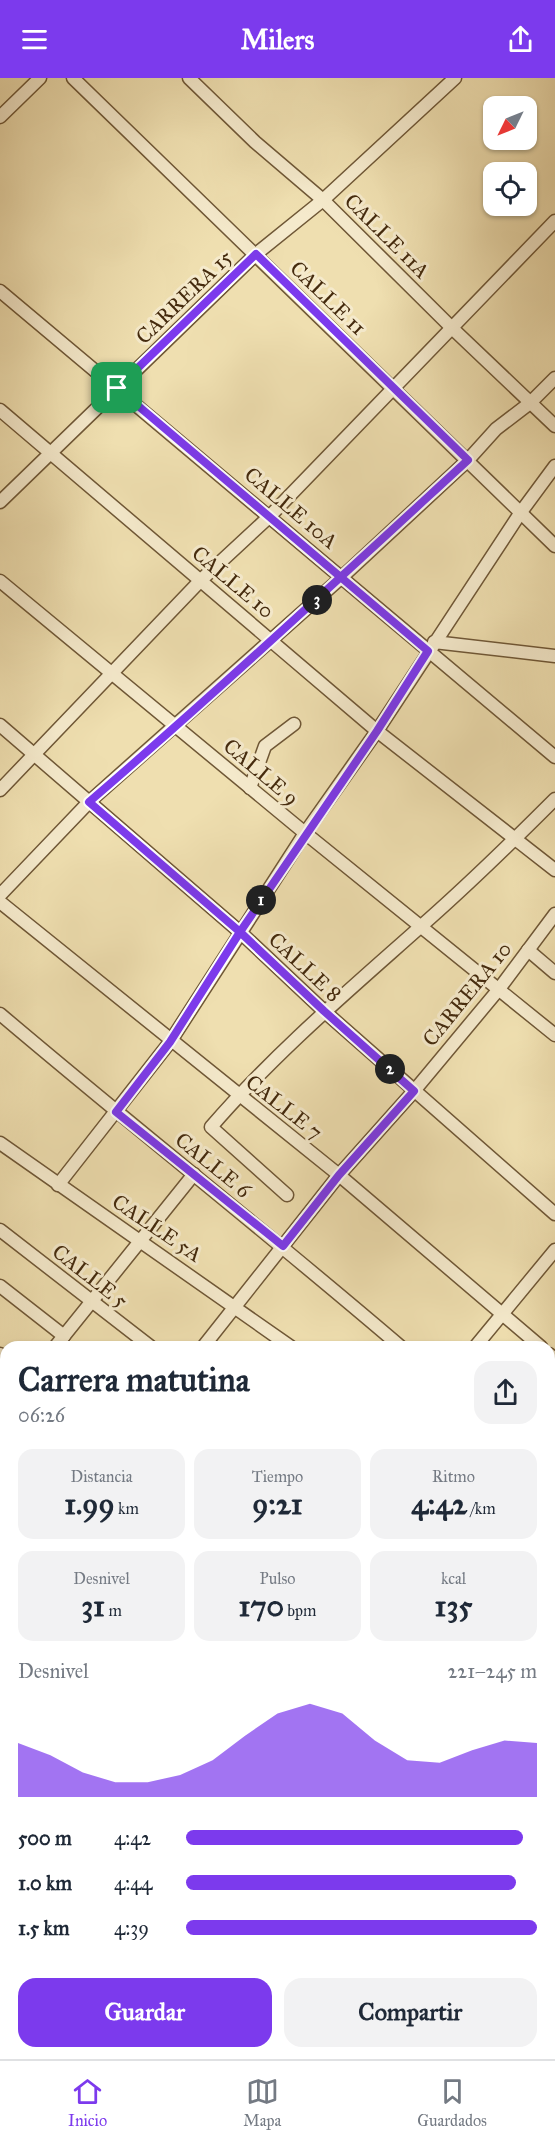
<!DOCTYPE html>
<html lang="es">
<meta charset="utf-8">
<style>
body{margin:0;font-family:"IM FELL Great Primer",serif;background:#f2f2f3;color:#1f2937;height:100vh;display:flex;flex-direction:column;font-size:22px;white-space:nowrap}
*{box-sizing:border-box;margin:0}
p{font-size:20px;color:#747a83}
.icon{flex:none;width:33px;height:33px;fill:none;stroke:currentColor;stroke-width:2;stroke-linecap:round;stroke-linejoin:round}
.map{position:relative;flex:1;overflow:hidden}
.panel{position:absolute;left:0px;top:1263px;width:555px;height:718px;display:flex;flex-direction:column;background:#fff;border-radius:18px 18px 0 0;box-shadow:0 2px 4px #0004}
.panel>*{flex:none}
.needle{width:39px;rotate:227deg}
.controls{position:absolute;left:483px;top:18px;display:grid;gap:12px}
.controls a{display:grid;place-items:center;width:54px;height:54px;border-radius:12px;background:#fff;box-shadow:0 2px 4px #0004;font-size:30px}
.pin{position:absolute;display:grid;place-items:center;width:51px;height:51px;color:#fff;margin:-26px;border-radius:12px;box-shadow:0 3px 9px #0006}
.km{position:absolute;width:30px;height:30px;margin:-15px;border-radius:50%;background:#222;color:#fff;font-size:16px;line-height:30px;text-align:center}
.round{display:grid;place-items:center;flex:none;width:63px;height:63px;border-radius:18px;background:#f2f2f3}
.overview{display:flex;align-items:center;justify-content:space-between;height:102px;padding:0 18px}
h1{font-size:33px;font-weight:800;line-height:45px}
.stats{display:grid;grid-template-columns:repeat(3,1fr);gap:9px;height:102px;padding:6px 18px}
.stats div{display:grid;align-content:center;border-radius:15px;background:#f2f2f3;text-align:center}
.stats b{font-size:30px;font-weight:800}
.stats small{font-size:16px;font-weight:400}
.stats p{font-size:16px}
.chart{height:168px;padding:12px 18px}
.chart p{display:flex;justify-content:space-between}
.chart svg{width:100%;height:108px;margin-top:6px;fill:#7c3aed;opacity:.7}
.primary-button{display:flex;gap:12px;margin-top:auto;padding:12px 18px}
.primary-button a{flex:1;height:69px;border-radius:18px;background:#7c3aed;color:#fff;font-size:24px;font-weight:800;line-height:69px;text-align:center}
.primary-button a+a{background:#f2f2f3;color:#1f2937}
ul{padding:0 18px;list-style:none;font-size:20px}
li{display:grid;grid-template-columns:96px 72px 1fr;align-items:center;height:45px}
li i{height:15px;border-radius:8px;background:#7c3aed}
header{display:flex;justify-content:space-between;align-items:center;height:78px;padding:0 18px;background:#7c3aed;color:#fff;font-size:27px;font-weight:800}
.dock{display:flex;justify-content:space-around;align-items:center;height:84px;border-top:2px solid #e0e1e3;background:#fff;font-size:16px;color:#747a83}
.dock a{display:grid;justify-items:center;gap:3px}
.dock .on{color:#7c3aed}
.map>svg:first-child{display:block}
.water{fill:url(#water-rules);stroke:#88714e;stroke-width:1.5}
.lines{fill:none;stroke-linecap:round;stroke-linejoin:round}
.minor-casing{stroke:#6f5736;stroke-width:15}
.minor{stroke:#f5eacc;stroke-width:12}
.route-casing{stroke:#fff;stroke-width:12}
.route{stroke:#7c3aed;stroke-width:8}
.labels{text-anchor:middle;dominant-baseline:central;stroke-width:6;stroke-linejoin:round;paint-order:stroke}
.street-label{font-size:21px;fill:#442a0d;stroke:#f5eacc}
</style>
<header><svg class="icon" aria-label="menu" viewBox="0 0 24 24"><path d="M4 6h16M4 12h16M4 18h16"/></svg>Milers<svg class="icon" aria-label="share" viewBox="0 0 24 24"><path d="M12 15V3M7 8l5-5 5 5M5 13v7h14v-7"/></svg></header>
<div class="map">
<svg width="555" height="1981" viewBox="0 0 555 1981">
<defs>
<pattern id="water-rules" width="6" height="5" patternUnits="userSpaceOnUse" patternTransform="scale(1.5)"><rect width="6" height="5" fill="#b5a179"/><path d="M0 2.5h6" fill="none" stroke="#958362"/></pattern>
</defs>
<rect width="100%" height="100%" fill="#efdfb0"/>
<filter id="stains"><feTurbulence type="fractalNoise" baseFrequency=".00333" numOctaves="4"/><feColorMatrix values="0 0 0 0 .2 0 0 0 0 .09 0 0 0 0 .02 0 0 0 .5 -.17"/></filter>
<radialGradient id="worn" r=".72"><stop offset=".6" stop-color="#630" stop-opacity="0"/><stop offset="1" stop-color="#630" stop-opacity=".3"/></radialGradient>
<polygon class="water" points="0,1812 6,1817 6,1891 0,1886"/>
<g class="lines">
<defs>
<g id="minor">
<polyline points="73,0 555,468"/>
<polyline points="189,0 255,64 323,122 453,251 555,348"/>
<polyline points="0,39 40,0"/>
<polyline points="0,213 555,679"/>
<polyline points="0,332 377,653 555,792"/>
<polyline points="0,424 256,176 323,122 455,0"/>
<polyline points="0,503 305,755 555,957"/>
<polyline points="434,564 555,578"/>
<polyline points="0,647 240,854 324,933 555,1136"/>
<polyline points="250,710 265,668 294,646"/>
<polyline points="0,712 201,502 270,438 555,143"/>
<polyline points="0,817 89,724 342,499 468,382 496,351 530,325 555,300"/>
<polyline points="0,824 339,1097 541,1269"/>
<polyline points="528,872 555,895"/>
<path d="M0,936C132,1048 269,1156 401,1269"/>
<polyline points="0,1065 291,1269"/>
<polyline points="58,1107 170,964 305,755 377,653 521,434 555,388"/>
<path d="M287,1117L211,1049C274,976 347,914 419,850C466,809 511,765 555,721"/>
<polyline points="0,1152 151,1269"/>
<polyline points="0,1208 64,1258"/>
<polyline points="55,1269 194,1096"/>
<polyline points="203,1269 339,1097 414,1013 499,911 555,836"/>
<polyline points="475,1269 555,1172"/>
<polyline points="0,1276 6,1281"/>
<polyline points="549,1276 555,1281"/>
<polyline points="0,1287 6,1291"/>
<polyline points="0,1334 6,1327"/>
<polyline points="0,1373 6,1378"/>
<polyline points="549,1393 555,1398"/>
<polyline points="0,1407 6,1413"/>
<polyline points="0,1470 6,1474"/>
<polyline points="0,1517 6,1510"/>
<polyline points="549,1580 555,1574"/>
<polyline points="549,1641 555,1646"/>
<polyline points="549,1708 555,1713"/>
<polyline points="549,1724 555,1729"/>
<polyline points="549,1802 555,1807"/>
<polyline points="549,1848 555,1853"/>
<polyline points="549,1865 555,1870"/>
<polyline points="500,1976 502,1981"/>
</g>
</defs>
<use href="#minor" class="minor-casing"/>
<use href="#minor" class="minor"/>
</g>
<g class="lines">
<defs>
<path id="route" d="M117,310L428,573L377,653L240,854L170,964L116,1034L283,1168L339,1097L414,1013L324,933L240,854L89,724C218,613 343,497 468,382L256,176L117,310"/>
</defs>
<use href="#route" class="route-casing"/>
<use href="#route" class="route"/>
</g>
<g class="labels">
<g class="street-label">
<text transform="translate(387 158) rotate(45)">CALLE 11A</text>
<text transform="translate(184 219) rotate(-44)">CARRERA 15</text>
<text transform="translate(328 220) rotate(44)">CALLE 11</text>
<text transform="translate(291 430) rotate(40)">CALLE 10A</text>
<text transform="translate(233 504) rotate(40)">CALLE 10</text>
<text transform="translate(261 694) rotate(40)">CALLE 9</text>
<text transform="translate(305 889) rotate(43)">CALLE 8</text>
<text transform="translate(467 916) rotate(-51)">CARRERA 10</text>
<text transform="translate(284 1029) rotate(38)">CALLE 7</text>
<text transform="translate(213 1087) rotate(39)">CALLE 6</text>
<text transform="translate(157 1150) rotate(34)">CALLE 5A</text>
<text transform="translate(90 1198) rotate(38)">CALLE 5</text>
</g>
</g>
<rect width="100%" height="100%" filter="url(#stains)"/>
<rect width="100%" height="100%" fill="url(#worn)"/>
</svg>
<div class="controls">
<a><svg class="needle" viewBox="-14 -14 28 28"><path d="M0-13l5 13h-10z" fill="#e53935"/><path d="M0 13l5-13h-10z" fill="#747a83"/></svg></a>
<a><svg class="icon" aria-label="locate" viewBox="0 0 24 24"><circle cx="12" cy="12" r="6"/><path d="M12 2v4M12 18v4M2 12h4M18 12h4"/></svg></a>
</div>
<div class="pin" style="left:117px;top:310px;background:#1e9e55"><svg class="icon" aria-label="arrive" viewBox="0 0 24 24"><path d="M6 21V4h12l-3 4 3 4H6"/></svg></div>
<b class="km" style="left:261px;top:822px">1</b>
<b class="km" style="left:390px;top:991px">2</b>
<b class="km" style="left:317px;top:522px">3</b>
<section class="panel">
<div class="overview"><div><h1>Carrera matutina</h1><p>06:26</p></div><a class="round"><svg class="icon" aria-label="share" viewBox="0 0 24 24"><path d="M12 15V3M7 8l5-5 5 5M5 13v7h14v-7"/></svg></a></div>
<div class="stats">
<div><p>Distancia</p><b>1.99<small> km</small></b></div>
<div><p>Tiempo</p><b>9:21</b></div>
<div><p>Ritmo</p><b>4:42<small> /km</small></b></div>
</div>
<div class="stats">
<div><p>Desnivel</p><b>31<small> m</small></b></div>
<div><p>Pulso</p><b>170<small> bpm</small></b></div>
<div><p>kcal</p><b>135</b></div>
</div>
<div class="chart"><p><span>Desnivel</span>221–245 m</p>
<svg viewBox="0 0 160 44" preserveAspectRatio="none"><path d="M0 44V22L10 27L20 34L30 38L40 38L50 35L60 29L70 19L80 10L90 6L100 10L110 21L120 29L130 30L140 25L150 21L160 22V44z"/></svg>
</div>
<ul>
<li><b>500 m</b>4:42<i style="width:96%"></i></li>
<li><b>1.0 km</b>4:44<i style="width:94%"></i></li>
<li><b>1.5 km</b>4:39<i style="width:100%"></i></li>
</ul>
<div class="primary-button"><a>Guardar</a><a>Compartir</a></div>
</section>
</div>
<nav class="dock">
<a class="on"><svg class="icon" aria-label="home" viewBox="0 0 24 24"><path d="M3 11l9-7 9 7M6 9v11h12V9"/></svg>Inicio</a>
<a><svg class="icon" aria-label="map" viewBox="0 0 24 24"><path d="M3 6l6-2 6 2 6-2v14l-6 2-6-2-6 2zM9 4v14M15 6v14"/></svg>Mapa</a>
<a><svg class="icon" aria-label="saved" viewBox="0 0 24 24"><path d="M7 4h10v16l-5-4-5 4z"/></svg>Guardados</a>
</nav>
